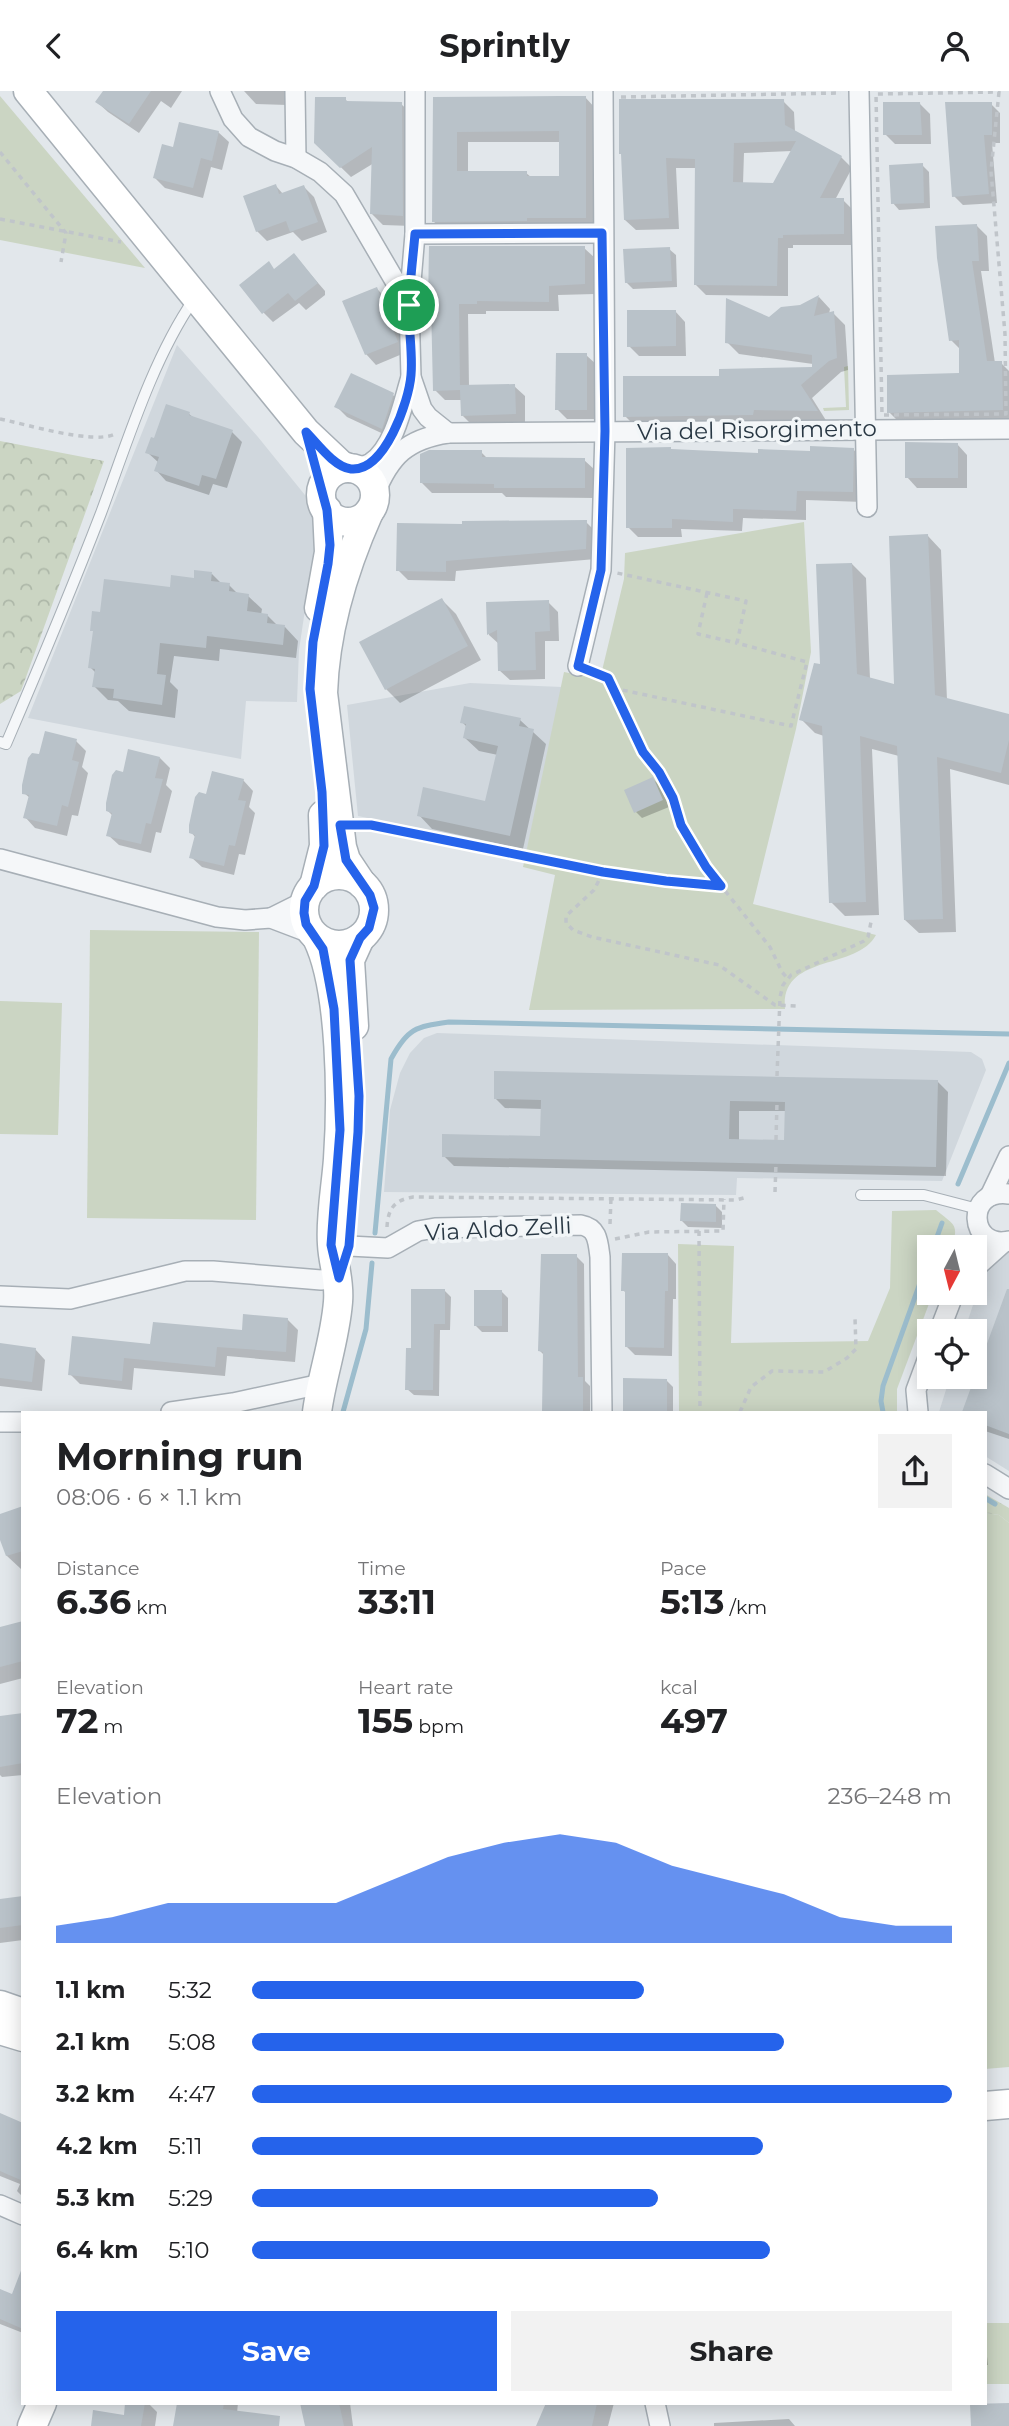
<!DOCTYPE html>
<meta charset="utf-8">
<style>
body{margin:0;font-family:Montserrat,sans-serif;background:#f2f2f2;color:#202124;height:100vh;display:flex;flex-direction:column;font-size:26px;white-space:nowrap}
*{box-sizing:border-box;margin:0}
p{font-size:23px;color:#757577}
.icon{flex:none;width:38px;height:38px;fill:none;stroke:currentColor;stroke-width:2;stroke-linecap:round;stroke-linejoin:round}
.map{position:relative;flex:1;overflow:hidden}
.details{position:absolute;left:21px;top:1320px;width:966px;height:994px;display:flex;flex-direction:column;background:#fff;border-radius:0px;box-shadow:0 4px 18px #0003}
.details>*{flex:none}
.needle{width:46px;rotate:187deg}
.controls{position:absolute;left:917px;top:1144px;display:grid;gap:14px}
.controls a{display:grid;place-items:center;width:70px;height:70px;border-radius:0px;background:#fff;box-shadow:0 4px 18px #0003;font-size:35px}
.pin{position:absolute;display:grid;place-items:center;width:60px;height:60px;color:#fff;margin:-30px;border:4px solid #fff;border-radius:50%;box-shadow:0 2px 7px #0007}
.round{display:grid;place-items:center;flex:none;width:74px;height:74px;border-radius:0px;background:#f2f2f2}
.overview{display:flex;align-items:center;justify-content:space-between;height:119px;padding:0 35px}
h1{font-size:38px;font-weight:700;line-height:52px}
.figures{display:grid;grid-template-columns:repeat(3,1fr);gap:10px;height:119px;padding:7px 35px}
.figures div{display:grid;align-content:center}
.figures b{font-size:35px;font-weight:700}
.figures small{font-size:19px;font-weight:400}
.figures p{font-size:19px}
.chart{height:196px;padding:14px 35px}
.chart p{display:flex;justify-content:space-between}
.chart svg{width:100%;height:126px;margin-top:7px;fill:#2563eb;opacity:.7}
.primary-button{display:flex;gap:14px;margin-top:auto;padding:14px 35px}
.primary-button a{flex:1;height:80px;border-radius:0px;background:#2563eb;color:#fff;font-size:28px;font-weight:700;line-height:80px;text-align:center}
.primary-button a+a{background:#f2f2f2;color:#202124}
ul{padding:0 35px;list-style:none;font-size:23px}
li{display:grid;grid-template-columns:112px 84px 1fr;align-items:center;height:52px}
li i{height:18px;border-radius:9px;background:#2563eb}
header{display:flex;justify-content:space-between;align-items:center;height:91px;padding:0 35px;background:#fff;font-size:32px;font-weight:700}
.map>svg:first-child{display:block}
.built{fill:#d0d7dd}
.green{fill:#cbd5c3}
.forest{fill:url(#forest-crowns)}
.shadow{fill:#0003;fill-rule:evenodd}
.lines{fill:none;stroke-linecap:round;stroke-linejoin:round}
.stream{stroke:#9cbdcd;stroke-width:5}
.building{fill:#b9c2c9;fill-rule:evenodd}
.lane-casing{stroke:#a7afb6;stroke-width:12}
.street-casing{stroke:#a7afb6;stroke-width:22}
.secondary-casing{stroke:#a7afb6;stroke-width:31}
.path{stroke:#c0c5ca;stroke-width:3.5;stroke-dasharray:5 5;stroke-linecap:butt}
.lane{stroke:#f5f7f9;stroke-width:10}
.street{stroke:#f5f7f9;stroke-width:19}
.secondary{stroke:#fff;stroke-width:28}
.route-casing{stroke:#fff;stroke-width:14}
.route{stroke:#2563eb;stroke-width:9}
.labels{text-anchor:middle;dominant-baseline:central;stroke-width:7;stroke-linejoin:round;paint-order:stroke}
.street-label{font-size:23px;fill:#293844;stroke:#f2f6f8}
</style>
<header><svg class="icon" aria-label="back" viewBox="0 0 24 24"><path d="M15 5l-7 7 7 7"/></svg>Sprintly<svg class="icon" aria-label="person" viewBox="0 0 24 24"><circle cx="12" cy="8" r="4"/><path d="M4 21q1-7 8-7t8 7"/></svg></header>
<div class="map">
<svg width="1009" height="2335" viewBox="0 0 1009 2335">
<defs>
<pattern id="forest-crowns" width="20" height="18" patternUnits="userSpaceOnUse" patternTransform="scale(1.75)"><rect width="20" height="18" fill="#cbd5c3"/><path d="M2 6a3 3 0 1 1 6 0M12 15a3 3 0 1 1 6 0" fill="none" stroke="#aeb8a9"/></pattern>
</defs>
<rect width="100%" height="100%" fill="#e2e7eb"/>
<g class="built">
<polygon points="177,254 258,346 313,414 316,424 316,445 299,559 297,611 246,610 241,668 28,627"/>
<polygon points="470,592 562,596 527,759 358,725 347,614"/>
<polygon points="437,942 971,961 982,968 986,979 942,1090 737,1087 736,1104 384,1101 390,1019 400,982 410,962 424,947"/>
<polygon points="1009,1156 1009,1380 985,1365 985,1321 939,1321 950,1286 975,1286 975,1241 964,1241 987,1172"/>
</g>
<g class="green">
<polygon points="0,5 145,177 0,149"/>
<polygon points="848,275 849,319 824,320 823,317 846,316 844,276"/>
<path d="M804,431L811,561L796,638L753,813L876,844C857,880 780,862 785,918L529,919L555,784L523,776L564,581L600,588L624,488L625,462Z"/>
<polygon points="90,839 259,841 256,1129 87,1127"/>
<polygon points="0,910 62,912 58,1044 0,1043"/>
<path d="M936,1119C954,1134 960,1133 951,1157H929V1202H933L897,1298V1321H679L678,1153L734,1155L731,1252L868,1250L890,1197L892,1120Z"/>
<polygon points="985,1422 999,1424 1009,1432 1009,1976 985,1978"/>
<rect x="985" y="2232" width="24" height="61"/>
</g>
<g class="forest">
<polygon points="0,350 104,370 21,600 0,613"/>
<polygon points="985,1403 1009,1417 1009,1432 999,1424 985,1422"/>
</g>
<g class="shadow">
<polygon points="105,0 182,0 171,17 161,10 139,42 108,21 97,11"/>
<polygon points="244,0 287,0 287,14 256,13"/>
<path d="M585,6L596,18L597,138L445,141L433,130L435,8ZM468,51H561V86H531L526,82H468Z"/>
<polygon points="345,8 349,12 401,13 412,23 412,135 383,134 372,123 374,72 351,86 316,52"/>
<path d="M783,10L794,21L795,41L841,66L852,77L835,109H843L854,120V154H793V157H788V205L706,204L695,193L696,77H676L679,138L636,139L625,129L623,64ZM792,60L774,94L743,93L744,62Z"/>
<polygon points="920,13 930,23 931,53 895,53 885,43"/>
<polygon points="991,13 1000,22 1000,52 992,52 997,112 963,114 954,105"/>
<polygon points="218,41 229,51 222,79 211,76 203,107 165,97 155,87 175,58"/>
<polygon points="922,74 929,81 930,117 899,119 893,112"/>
<polygon points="276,95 283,103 304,96 314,106 327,141 302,150 293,141 267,150 257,140"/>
<polygon points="977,135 987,145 989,180 981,180 995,272 1001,272 1009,280 1009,329 899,331 889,321 961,284 961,259 951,249"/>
<polygon points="584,157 595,167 595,203 558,204 559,220 486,220 486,223 468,223 469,296 514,295 525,305 525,333 472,334 462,324 462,309 445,309 435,299 433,215 430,212"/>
<polygon points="669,158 676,164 677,196 633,198 626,191"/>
<polygon points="294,164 325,200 325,204 306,219 299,212 273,231 263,221 275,180"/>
<polygon points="377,198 387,208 407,261 376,274 366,263"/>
<polygon points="819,206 830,218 829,223 833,222 845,234 848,279 841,281 812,307 827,331 637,337 625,325 720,287 813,277 813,273 739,263 727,251"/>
<polygon points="675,220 685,231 686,265 639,265 629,255"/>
<polygon points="586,264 597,274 596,328 567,328 557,318"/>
<polygon points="391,302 402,313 392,347 347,326 337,316"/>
<polygon points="189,323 194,327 232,341 242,351 227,397 213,393 209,404 166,390 156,379 159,372 147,361 156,349"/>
<polygon points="957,353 967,364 967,397 917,397 907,386"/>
<polygon points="853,358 863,369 863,411 806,409 806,429 743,427 742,440 681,438 682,446 638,446 628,436 759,363"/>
<polygon points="481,361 488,368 584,369 595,379 594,407 506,406 502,402 432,402 422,392"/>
<polygon points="586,431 596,441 596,468 456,480 455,490 408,489 398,479 463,435"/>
<polygon points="928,445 941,459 947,609 1009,625 1009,694 950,678 956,841 919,842 905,829 899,665 872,658 879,824 845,825 831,811 824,645 815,642 801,628 821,576 852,473 866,487 870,588 896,595"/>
<polygon points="212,483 222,493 229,494 238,503 248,505 262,518 261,524 267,524 278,535 285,536 298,550 296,567 220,558 219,570 174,565 170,591 178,599 175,627 129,620 118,610 108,609 94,595 96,582 90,576 94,541 92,539 101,523"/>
<polygon points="442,509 456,523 481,569 400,612 386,598"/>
<polygon points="548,511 558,521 559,550 545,550 545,588 510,589 499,579 499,553 489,544 488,512"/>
<polygon points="520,629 546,653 523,758 432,738 419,724 487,712 498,664 479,660 465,647 467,636 462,631"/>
<polygon points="76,650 86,660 82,676 88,682 78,725 72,724 67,745 35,737 25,726 30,707 24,702 40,665"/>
<polygon points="160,667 170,677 166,694 172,700 161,742 156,741 151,762 119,754 108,744 113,725 108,720 124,683"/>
<polygon points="653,688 660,695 669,716 642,727 636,721"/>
<polygon points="243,689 253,700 249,716 255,722 245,764 239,763 234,784 202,776 191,766 196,747 191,741 207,705"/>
<path d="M937,990L948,1001L946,1085L454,1075L444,1065L542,1047V1018L505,1017L495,1007ZM739,1020H786V1051L739,1050Z"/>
<polygon points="716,1115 722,1121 722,1137 688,1136 682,1130"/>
<polygon points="668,1164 676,1173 676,1208 673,1208 672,1265 635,1264 627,1256 627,1203 623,1199"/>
<polygon points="576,1165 584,1173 585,1290 590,1295 590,1321 544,1321 544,1264 540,1260"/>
<polygon points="444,1199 451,1206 450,1239 440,1239 439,1305 414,1304 407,1298 412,1259"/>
<polygon points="501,1200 508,1207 508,1241 482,1241 475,1234"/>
<polygon points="1002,1218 1009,1221 1009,1348 985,1340 985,1321 964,1321"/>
<polygon points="287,1228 298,1239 295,1271 227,1265 225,1285 134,1277 132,1299 80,1293 70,1283 152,1255 243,1241"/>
<polygon points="0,1254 35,1258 45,1269 42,1300 0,1295"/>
<polygon points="625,1289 667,1290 673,1296 673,1321 625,1321"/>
<polygon points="23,1417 23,1478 21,1478 7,1465 0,1444 0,1425"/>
<polygon points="23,1532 23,1587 0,1593 0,1538"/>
<polygon points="23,1623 23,1684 2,1686 0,1684 0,1627"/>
<polygon points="23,1806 23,1849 0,1852 0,1809"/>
<polygon points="0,2024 23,2034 23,2106 17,2100 20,2093 0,2085"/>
<polygon points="23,2179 23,2242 0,2233 0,2200 13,2205"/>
<polygon points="985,2248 988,2274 985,2274"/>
<polygon points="127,2312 148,2312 157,2321 155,2335 92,2335 125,2326"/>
<polygon points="179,2312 238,2312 237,2322 269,2335 175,2335"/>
<polygon points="302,2312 350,2312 353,2335 306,2335"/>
<polygon points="548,2312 614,2312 608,2335 538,2335"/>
<polygon points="789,2328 795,2335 714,2335 714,2332"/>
</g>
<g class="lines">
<g class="stream">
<polyline points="958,1093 1009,972"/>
<path d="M375,1142L391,968C408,937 415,936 449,931L1009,943"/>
<polyline points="933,1157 942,1132"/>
<polyline points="343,1321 366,1238 372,1172"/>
<polyline points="883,1321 881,1310 883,1295 929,1167"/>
<polyline points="985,1407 995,1413"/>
</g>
</g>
<g class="building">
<polygon points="103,0 151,0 129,33 95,11"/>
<path d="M560,5H586V127H527V130L432,131L433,6ZM559,40V85H527V80H457V41Z"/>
<polygon points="315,6 346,6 346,10 402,11 403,125 370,123 372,56 340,77 314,52"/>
<path d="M619,8H784L785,34L842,65L820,107H844V143L783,144V147H778L777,195L694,194L695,68L666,67L669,127L624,129L621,63H619ZM796,50L773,92L733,91L734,52Z"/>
<polygon points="883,11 920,11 922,44 883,44"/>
<polygon points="945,11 992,11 992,44 984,44 989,103 952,106"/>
<polygon points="179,31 219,40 212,70 201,67 193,97 153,87 162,53 173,56"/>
<polygon points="923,72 924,112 891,113 889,74"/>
<polygon points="276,93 279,103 304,94 318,131 290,141 286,130 256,141 243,105"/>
<polygon points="977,133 979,170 972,170 987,270 1002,270 1003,319 887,322 887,284 959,282 959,249 949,250 937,167 935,135"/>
<polygon points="429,155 585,155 585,193 549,195 549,211 477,210 477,213 459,213 460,296 460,294 515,293 516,323 461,325 460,299 433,300 431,213 428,213"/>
<polygon points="670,156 672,190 625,192 623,158"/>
<polygon points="294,162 318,192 295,210 288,202 262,223 239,194 269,170 274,178"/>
<polygon points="377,196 398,251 365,264 342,210"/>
<polygon points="819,204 814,225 834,220 837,267 829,270 801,294 818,320 754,319 753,324 623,326 623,285 719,285 719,278 812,276 812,264 725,252 726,207 769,226 781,216 800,214"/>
<polygon points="627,219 676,219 676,255 627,256"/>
<polygon points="556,262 587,262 587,319 555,319"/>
<polygon points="351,282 394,302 382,338 334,316"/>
<polygon points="166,313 190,321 189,324 233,339 216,388 202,384 199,395 154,380 159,366 145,362 151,346 154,347"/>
<polygon points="905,351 958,352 958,387 905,387"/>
<polygon points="810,355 854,357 853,401 797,400 796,420 733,418 733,431 672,428 672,437 626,437 626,357 671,356 671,358 758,362 758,358 810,360"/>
<polygon points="429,359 482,359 482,366 585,367 585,397 494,397 494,393 420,392 420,363"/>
<polygon points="587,429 586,458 446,470 446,481 396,480 397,432 462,433 462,430"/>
<polygon points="928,443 935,604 1009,623 1009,649 1001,682 937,666 943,828 904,829 897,655 860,645 866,811 829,812 822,635 799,629 814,572 820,573 816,473 852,472 857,583 894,593 889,445"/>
<polygon points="194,479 212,481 211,490 230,492 229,500 249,503 247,520 268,523 267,532 285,534 283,554 207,545 206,557 160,552 157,583 166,584 162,614 113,607 114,598 92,596 95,578 88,577 93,540 90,540 92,520 100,521 104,488 170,496 171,484 194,487"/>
<polygon points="442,507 468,555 385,599 359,551"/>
<polygon points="549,509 550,540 535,541 536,579 498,580 497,539 487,544 486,511"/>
<polygon points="464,615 521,627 519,635 534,638 510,745 417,725 423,696 485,710 498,655 463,647 466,633 460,632"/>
<polygon points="45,640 77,648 72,669 79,671 68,716 62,714 57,735 23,727 29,704 22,703 22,694 28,667 32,662 39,663"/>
<polygon points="128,658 160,666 155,687 163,688 151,733 146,732 141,753 106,745 112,722 106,720 106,712 112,684 116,679 123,681"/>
<polygon points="212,680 244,688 238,709 246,710 235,755 229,754 224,775 189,767 195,744 189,742 189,734 195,706 199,701 206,703"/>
<polygon points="653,686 663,709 634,722 624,699"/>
<path d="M494,980L938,989L936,1076L442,1066V1043L540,1045L541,1009L494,1008ZM730,1010L785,1011L784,1049L729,1048Z"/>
<polygon points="681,1112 716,1113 716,1131 680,1130"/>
<polygon points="622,1162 668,1162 668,1200 665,1200 664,1257 625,1256 625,1200 621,1200"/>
<polygon points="541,1163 577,1163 578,1286 583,1286 583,1321 542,1321 543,1261 538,1260"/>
<polygon points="411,1198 445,1198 445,1233 434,1233 433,1299 405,1299 406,1257 411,1257"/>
<polygon points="1007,1198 1009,1198 1009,1343 985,1334 985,1321 962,1321"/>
<rect x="474" y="1199" width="28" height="36"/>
<polygon points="243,1223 288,1227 286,1261 217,1256 215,1276 124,1267 122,1290 68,1284 72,1245 150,1253 153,1231 242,1239"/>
<polygon points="0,1252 36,1257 32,1291 0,1287"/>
<polygon points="623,1287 667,1288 667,1321 623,1321"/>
<polygon points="23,1415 23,1460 6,1465 0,1449 0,1423"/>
<polygon points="23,1530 23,1570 0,1576 0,1536"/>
<polygon points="23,1622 23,1672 0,1676 0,1625"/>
<polygon points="23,1805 23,1834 0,1837 0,1808"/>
<polygon points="0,2022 23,2032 23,2090 0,2080"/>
<polygon points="22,2177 23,2177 23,2238 0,2228 0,2198 12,2203"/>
<polygon points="125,2312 145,2312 141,2335 91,2335 93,2319 124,2324"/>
<polygon points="177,2312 224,2312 223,2318 280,2325 279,2335 173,2335"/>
<polygon points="300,2312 339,2312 344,2335 305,2335"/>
<polygon points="546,2312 597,2312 592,2335 536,2335"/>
<polygon points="1009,2312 1009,2335 971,2335 970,2313"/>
</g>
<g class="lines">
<defs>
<g id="lane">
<path d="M0,651L6,653C39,576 71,500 101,422C127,352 152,269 194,208"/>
<polyline points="861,1104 924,1104 978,1118"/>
</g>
<g id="street">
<polyline points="220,0 233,28 249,46 275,60 296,67 320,81 344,103 409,214 411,286 422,318 428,326 448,342"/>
<polyline points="295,0 296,67"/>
<polyline points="859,0 867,416"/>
<polyline points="415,143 602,142"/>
<polyline points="409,214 415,143 415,0"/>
<path d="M355,378C360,376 366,375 371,372C395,356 403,312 411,286"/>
<path d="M375,402C390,365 407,348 448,342L1009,338"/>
<polyline points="578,575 601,479 605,340 603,0"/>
<polyline points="0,768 217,826 245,829 271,827 313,843"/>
<polyline points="271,827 305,810"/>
<path d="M1009,1103C964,1097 969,1159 1009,1150"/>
<polyline points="990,1105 1009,1065"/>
<path d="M349,1155L388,1157L418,1140L435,1137L581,1134C598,1137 598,1151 600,1166L602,1321"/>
<polyline points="975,1177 1004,1151"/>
<polyline points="0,1205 70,1208 185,1180 213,1180 321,1189 339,1187"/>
<polyline points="939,1241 954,1202"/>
<polyline points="171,1321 233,1312 321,1293"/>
<polyline points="918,1321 916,1299 929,1264"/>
<polyline points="0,1331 23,1331"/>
<polyline points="985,1383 1009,1398"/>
<polyline points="0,2114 23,2124"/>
<polyline points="655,2312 660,2335"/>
</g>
<g id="secondary">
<polyline points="28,0 306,341 341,374 349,377"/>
<circle cx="348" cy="404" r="27"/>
<polyline points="319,517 329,461 327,419"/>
<circle cx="339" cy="819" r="35"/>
<path d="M362,793L346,769L342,756L323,602C325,541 344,477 369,421"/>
<polyline points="314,795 324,755 323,724"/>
<polyline points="354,935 350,869 360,847"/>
<path d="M317,1321C322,1284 335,1249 338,1211C340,1188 333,1174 332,1153C330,1126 336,1096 338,1068C342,1010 342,898 317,847"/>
<polyline points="0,1914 23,1922"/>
<polyline points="0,1939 23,1946"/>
<polyline points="985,2015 1009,2013"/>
<polyline points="32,2335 42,2312"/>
</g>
</defs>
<use href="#lane" class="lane-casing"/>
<use href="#street" class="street-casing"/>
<use href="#secondary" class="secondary-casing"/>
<g class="path">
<polygon points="999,1 991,80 1005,243 1006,323 882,324 876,3"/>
<polyline points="621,6 841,2"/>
<polyline points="0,61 66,142 61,171"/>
<polyline points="0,128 121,151"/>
<path d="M0,328C26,333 93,354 115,343"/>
<polyline points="707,502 698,543 737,552"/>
<polyline points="594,581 608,587 643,661 658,681 673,707 681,734 706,776 770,856 782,881 788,888"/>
<polyline points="613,597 791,635 807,571 737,552 746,510 617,482"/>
<path d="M361,734H371C484,757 606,790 721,795"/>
<polyline points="603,781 594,799 566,825 566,832 573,839 592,846 719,874 775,914 796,915"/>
<polyline points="777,985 780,906 783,894 791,884 864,850 868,846 871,831"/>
<polyline points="776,1049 777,1011"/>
<polyline points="775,1101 776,1072"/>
<polyline points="610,1133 611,1107"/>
<path d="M387,1136C388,1117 395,1109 413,1106L736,1109L747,1106"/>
<polyline points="699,1140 700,1321"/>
<polyline points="615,1148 649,1141 723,1140 724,1108"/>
<polyline points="740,1321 751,1296 772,1280 824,1281 847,1267 856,1258 855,1227"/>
</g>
<use href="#lane" class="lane"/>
<use href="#street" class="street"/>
<use href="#secondary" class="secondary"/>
</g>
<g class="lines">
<defs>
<path id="route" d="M602,142L605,340L601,479L578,575L608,587L643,661L659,681L673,707L681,734L706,776L721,795L666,790L603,781L371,734H340L346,769L370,804L374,817L369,837L360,847L350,869L359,1005L358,1041L349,1155L339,1187L331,1154L340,1039L334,918L323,858L306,833L304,822L305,810L314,795L324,755L322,701L310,598L313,551L328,473L330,454L327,419L306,341C317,352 334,376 351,378C385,381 409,310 411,284C413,261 408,237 409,213C410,190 413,166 415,143Z"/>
</defs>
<use href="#route" class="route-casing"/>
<use href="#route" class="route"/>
</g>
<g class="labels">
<g class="street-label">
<text transform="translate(757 339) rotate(-1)">Via del Risorgimento</text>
<text transform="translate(498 1138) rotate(-3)">Via Aldo Zelli</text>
</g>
</g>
</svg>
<div class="controls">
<a><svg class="needle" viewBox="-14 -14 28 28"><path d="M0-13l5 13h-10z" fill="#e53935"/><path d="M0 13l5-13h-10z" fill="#757577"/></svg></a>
<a><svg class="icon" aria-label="locate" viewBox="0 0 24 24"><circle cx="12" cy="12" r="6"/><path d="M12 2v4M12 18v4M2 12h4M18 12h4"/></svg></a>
</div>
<div class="pin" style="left:409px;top:214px;background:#1e9e55"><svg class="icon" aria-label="arrive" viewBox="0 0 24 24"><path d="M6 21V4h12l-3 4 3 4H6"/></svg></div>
<section class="details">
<div class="overview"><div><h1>Morning run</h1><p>08:06 · 6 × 1.1 km</p></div><a class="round"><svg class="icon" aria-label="share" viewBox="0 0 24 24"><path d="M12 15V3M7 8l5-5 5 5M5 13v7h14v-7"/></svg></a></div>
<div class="figures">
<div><p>Distance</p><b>6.36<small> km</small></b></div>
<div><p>Time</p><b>33:11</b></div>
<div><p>Pace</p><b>5:13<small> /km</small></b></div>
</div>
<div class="figures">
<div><p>Elevation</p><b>72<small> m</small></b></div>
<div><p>Heart rate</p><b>155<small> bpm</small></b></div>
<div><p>kcal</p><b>497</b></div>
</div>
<div class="chart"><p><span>Elevation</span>236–248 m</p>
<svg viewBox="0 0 160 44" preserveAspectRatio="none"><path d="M0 44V38L10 35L20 30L30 30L40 30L50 30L60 22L70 14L80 9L90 6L100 9L110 17L120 22L130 27L140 35L150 38L160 38V44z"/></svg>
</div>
<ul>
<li><b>1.1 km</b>5:32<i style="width:56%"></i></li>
<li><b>2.1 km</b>5:08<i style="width:76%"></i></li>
<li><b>3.2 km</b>4:47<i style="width:100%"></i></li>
<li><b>4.2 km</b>5:11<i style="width:73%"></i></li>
<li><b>5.3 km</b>5:29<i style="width:58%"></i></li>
<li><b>6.4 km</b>5:10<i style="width:74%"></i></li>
</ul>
<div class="primary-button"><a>Save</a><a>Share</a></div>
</section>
</div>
